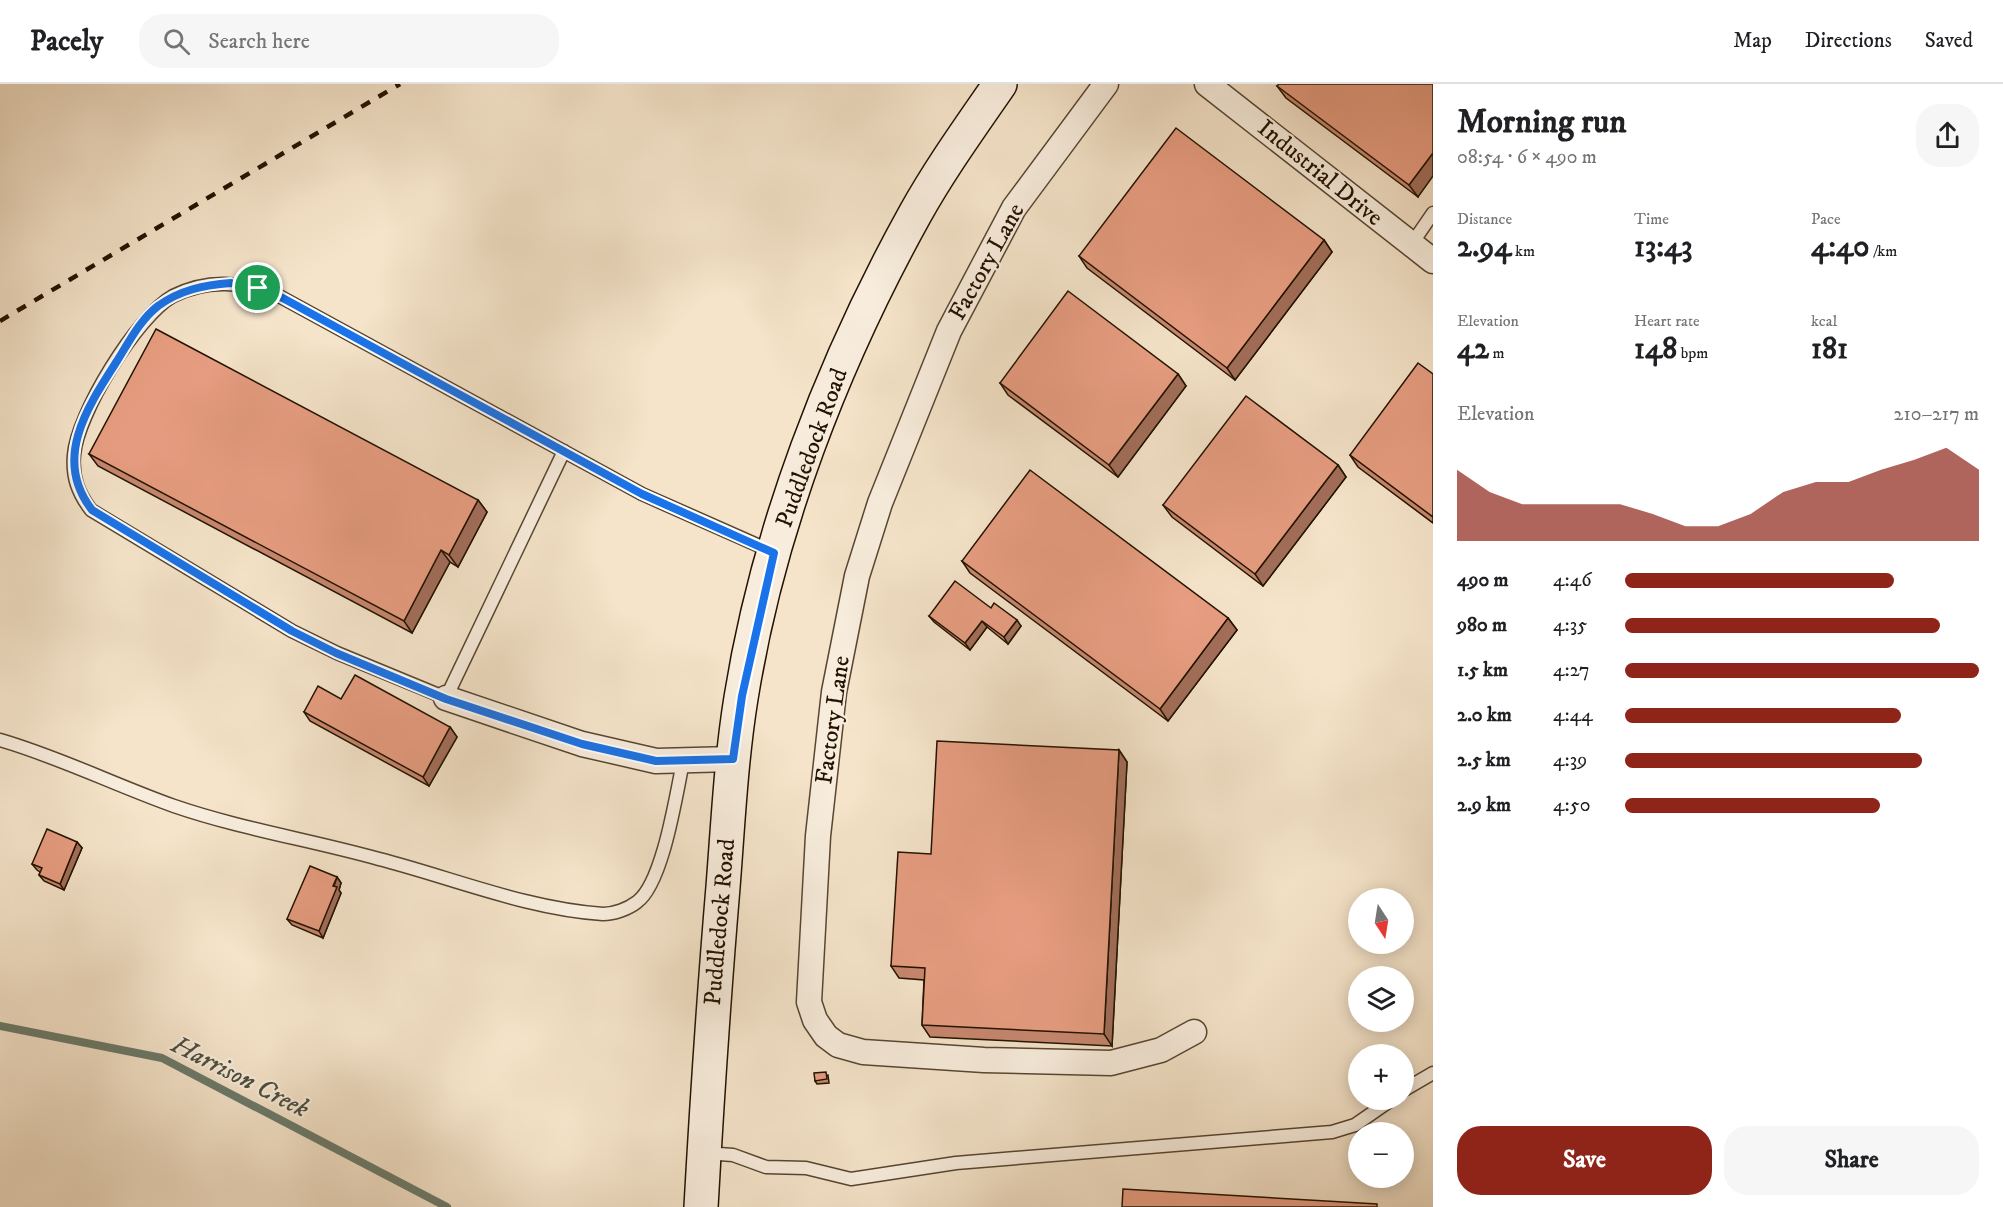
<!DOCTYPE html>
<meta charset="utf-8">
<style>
body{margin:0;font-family:"IM FELL DW Pica",serif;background:#f6f6f6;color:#202124;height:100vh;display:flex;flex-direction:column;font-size:22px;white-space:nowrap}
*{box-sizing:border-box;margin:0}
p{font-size:20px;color:#757577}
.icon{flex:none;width:33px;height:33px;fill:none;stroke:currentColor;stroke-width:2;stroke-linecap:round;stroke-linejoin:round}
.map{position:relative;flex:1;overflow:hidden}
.panel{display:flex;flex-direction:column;background:#fff;width:570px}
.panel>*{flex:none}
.needle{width:39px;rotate:168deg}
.tools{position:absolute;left:1348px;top:804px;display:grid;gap:12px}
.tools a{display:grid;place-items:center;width:66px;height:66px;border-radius:50%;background:#fff;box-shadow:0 3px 15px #0003;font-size:30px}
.pin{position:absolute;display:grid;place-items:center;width:51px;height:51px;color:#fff;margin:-26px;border:3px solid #fff;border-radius:50%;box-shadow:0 2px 6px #0007}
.round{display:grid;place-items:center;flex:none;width:63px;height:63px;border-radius:24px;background:#f6f6f6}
.overview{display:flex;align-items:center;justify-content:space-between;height:102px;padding:0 24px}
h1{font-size:33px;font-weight:700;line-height:45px}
.stats{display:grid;grid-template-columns:repeat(3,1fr);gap:9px;height:102px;padding:6px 24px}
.stats div{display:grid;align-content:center}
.stats b{font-size:30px;font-weight:700}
.stats small{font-size:16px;font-weight:400}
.stats p{font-size:16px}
.chart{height:168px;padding:12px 24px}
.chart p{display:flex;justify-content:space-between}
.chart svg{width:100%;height:108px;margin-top:6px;fill:#8f2418;opacity:.7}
.action{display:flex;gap:12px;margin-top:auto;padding:12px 24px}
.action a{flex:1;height:69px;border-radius:24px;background:#8f2418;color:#fff;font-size:24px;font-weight:700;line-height:69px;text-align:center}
.action a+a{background:#f6f6f6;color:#202124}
ul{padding:0 24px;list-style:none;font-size:20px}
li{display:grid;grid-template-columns:96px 72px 1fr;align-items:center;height:45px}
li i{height:15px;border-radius:8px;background:#8f2418}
header{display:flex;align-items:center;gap:36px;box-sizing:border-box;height:84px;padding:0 30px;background:#fff;border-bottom:2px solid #e0e0e0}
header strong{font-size:28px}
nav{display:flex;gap:33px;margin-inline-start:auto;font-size:21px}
.search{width:420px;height:54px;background:#f6f6f6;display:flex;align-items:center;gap:15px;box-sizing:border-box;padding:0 21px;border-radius:24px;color:#757577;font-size:22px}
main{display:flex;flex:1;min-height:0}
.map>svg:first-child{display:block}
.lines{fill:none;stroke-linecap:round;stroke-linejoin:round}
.stream{stroke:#6b7a6b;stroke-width:8}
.lane-casing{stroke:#574632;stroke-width:15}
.street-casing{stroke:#574632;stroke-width:27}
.secondary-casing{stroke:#221200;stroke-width:36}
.lane{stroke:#f8eddd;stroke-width:12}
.street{stroke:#f8eddd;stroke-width:24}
.secondary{stroke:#f8eddd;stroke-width:33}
.rail{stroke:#221200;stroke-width:4.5;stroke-dasharray:10 10;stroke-linecap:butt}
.wall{fill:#c7876f;stroke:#221200;stroke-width:1.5}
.shaded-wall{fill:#a26e5a;stroke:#221200;stroke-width:1.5}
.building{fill:#e79d81;stroke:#221200;stroke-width:1.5}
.route-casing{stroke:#fff;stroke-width:12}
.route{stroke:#1a73e8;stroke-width:8}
.labels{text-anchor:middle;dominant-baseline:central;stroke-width:4.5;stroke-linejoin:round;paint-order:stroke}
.street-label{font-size:24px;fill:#221200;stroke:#f8eddd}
.water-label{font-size:26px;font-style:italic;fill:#4d4f3f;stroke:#f8eddd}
</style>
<header>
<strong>Pacely</strong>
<div class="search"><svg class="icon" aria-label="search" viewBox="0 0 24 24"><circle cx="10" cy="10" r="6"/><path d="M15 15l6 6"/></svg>Search here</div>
<nav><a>Map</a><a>Directions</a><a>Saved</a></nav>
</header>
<main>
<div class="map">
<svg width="1433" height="1123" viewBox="0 0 1433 1123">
<rect width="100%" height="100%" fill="#f5e4ca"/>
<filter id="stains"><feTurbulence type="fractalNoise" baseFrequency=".00333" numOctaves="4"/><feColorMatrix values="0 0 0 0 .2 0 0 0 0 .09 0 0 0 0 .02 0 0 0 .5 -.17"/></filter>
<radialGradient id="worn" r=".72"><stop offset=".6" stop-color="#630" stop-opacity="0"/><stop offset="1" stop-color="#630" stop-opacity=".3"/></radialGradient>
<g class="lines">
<polyline class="stream" points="0,942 162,974 447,1123"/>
<defs>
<g id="lane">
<polyline points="1411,161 1433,129"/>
<path d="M564,367L446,614L337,569L292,547L91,426C78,409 72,393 74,371C77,330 137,232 173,212C209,194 243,198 279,212L642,410L773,468"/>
<path d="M0,656C59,673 115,701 174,722C241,745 311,756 379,775C453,794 527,825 603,830C614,830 628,825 637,818C663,799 676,711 683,678"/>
<polyline points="1404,1006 1433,989"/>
<polyline points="705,1069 733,1071 766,1083 806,1084 851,1095 956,1079 1332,1048 1355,1041 1391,1016"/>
</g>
<g id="street">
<polyline points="1106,0 1014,124 949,247 880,419 857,492 834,608 818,752 809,918 815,936 826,952 838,961 863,968 984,976 1111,979 1161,966 1194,948"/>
<polyline points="1207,0 1433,177"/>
<polyline points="446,614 582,660 656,677 733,675"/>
</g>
<path id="secondary" d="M701,1123C707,1016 714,910 723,803C728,740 731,676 741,614C768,445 833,278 915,130C940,85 971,42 1000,0"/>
</defs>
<use href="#lane" class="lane-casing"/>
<use href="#street" class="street-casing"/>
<use href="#secondary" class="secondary-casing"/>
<use href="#lane" class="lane"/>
<use href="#street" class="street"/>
<use href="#secondary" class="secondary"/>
<polyline class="rail" points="0,237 400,0"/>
</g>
<g class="wall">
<polygon points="1433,0 1418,113 1286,14 1277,2"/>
<polygon points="1324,156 1332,168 1235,296 1087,184 1079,172"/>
<polygon points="1178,290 1186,302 1118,393 1008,311 1000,299"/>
<polygon points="1433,290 1433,439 1358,383 1350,371"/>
<polygon points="89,370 478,416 487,428 458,483 450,478 412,549 98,382"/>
<polygon points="1338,381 1346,393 1263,502 1172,433 1163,421"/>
<polygon points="962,477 1228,534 1237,546 1168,637 970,489"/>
<polygon points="991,524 1021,542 1008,560 987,543 970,566 934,538 929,532"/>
<polygon points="304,628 450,643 457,653 429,702 310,637"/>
<polygon points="1119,666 1127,678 1112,962 930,953 922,941 924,896 899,894 891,882 931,770"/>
<polygon points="77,758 82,764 64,806 44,797 39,791 40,788 37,786 32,780"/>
<polygon points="337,793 341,799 339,806 341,809 323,854 292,841 287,835"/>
<polygon points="828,991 829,999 817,1000 815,997"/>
</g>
<g class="shaded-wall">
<polygon points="1433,69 1433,92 1418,113 1409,101"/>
<polygon points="1324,156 1332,168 1235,296 1227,284"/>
<polygon points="1178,290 1186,302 1118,393 1109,381"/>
<polygon points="1338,381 1346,393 1263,502 1255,490"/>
<polygon points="478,416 487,428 458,483 449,471"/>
<polygon points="441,466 450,478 412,549 404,537"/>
<polygon points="1228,534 1237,546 1168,637 1160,625"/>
<polygon points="1017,536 1021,542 1008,560 1004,553"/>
<polygon points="982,537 987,543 970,566 965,559"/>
<polygon points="450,643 457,653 429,702 423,693"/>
<polygon points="1119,666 1127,678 1112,962 1104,950"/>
<polygon points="77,758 82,764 64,806 60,800"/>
<polygon points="337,793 341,799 339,806 341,809 323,854 319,847"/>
</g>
<g class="building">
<polygon points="1279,0 1433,0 1433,69 1409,101 1277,2"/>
<polygon points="1176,44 1324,156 1227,284 1079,172"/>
<polygon points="1068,207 1178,290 1109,381 1000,299"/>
<polygon points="156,245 478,416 449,471 441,466 404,537 89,370"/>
<polygon points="1418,279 1433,290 1433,433 1350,371"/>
<polygon points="1246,312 1338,381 1255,490 1163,421"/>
<polygon points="1030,386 1228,534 1160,625 962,477"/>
<polygon points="955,497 991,524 994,519 1017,536 1004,553 982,537 965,559 929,532"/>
<polygon points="355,591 450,643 423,693 304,628 318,602 341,615"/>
<polygon points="937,657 1119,666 1104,950 922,941 925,884 891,882 898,768 931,770"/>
<polygon points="47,745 77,758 60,800 39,791 42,784 32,780"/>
<polygon points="310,782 337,793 333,802 337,803 319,847 287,835"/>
<polygon points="826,988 827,995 815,997 814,989"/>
<polygon points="1123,1105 1377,1120 1377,1123 1122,1123"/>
</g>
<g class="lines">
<defs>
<path id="route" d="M231,199L279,212L642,410L774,469L742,612L733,675L656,677L582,660L446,615L336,569L292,547L92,426C52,375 88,322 117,277C129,258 140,236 158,222C180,206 204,201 231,199Z"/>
</defs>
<use href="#route" class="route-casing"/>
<use href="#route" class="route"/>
</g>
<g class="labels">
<g class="street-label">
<text transform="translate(1320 89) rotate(39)">Industrial Drive</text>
<text transform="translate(987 178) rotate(-61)">Factory Lane</text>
<text transform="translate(812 364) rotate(-70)">Puddledock Road</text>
<text transform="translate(833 636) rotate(-82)">Factory Lane</text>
<text transform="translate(720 838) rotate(-85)">Puddledock Road</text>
</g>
<g class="water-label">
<text transform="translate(240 993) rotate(27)">Harrison Creek</text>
</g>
</g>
<rect width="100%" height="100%" filter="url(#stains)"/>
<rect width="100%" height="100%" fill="url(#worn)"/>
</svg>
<div class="tools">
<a><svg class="needle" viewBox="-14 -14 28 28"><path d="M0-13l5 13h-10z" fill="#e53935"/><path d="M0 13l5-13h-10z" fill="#757577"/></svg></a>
<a><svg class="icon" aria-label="layers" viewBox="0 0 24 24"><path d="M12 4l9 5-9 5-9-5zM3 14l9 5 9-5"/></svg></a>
<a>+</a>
<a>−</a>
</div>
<div class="pin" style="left:258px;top:204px;background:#1e9e55"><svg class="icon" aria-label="arrive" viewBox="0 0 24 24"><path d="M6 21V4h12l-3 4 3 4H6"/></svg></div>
</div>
<section class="panel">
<div class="overview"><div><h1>Morning run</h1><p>08:54 · 6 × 490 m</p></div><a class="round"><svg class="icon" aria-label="share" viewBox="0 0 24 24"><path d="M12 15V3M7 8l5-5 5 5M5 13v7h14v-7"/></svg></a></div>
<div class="stats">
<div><p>Distance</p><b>2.94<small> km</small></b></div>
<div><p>Time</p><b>13:43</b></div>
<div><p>Pace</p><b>4:40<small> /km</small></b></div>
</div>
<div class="stats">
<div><p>Elevation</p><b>42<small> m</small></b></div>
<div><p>Heart rate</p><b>148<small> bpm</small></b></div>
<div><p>kcal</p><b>181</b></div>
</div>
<div class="chart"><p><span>Elevation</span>210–217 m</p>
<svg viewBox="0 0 160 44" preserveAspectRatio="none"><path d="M0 44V15L10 24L20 29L30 29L40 29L50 29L60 33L70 38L80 38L90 33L100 24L110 20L120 20L130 15L140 11L150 6L160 15V44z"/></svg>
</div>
<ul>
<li><b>490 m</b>4:46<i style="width:76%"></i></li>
<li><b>980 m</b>4:35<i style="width:89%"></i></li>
<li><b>1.5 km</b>4:27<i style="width:100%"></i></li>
<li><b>2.0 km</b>4:44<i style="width:78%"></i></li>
<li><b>2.5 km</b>4:39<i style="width:84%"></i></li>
<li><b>2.9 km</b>4:50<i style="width:72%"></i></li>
</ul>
<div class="action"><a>Save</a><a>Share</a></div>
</section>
</main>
